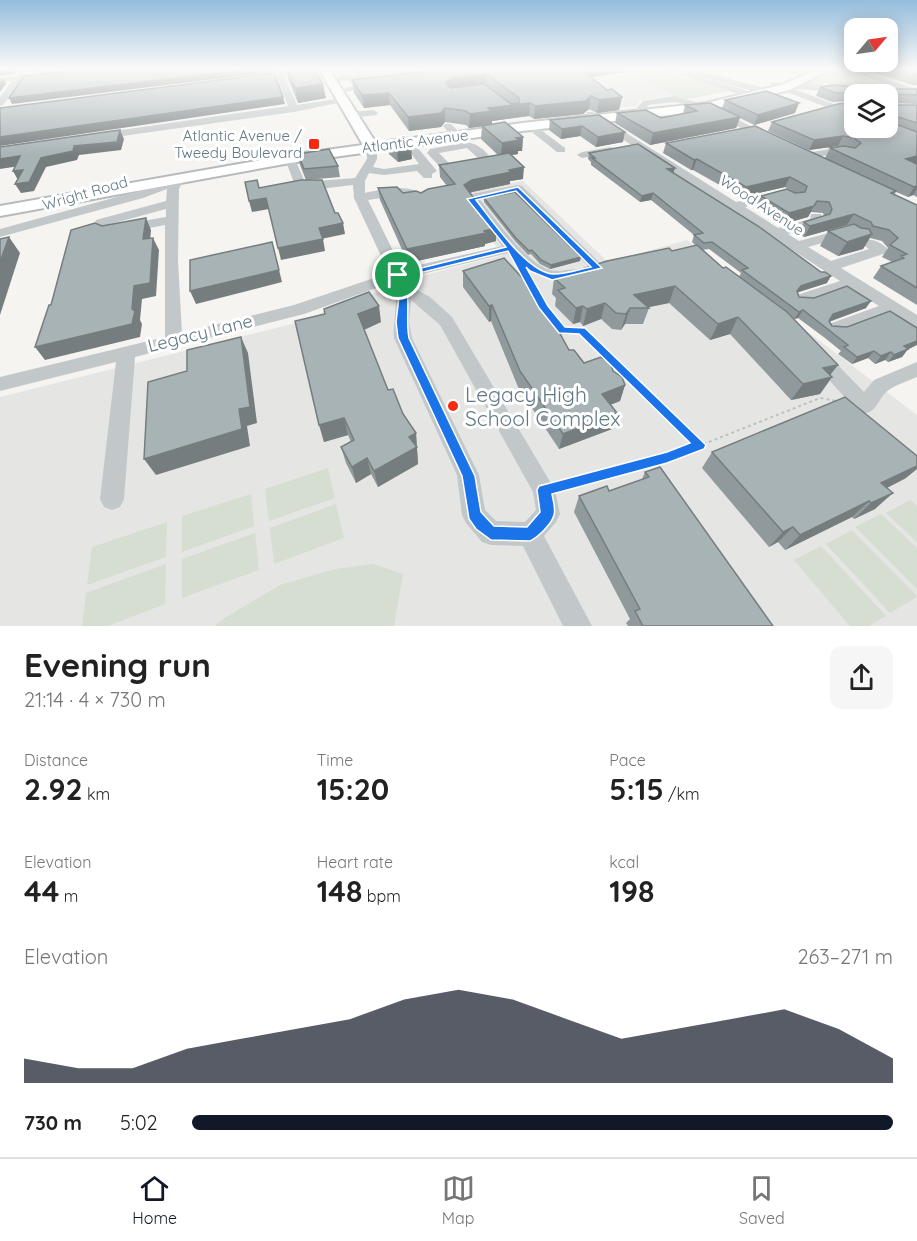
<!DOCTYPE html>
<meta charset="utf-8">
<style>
body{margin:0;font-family:Quicksand,sans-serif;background:#f6f6f6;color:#222;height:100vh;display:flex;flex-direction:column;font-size:22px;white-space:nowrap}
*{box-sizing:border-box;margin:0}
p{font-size:20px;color:#767676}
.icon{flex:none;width:33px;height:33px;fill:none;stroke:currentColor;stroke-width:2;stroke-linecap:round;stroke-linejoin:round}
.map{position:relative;height:626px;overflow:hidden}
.details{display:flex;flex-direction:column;background:#fff;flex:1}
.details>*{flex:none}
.needle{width:39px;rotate:61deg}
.buttons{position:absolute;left:844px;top:18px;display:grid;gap:12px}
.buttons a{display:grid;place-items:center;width:54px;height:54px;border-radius:12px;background:#fff;box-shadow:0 3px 15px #0003;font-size:30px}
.pin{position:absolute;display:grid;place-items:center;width:51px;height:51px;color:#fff;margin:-26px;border:3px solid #fff;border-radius:50%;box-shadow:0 2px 6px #0007}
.round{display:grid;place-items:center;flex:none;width:63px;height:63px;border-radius:12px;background:#f6f6f6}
.head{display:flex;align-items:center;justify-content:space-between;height:102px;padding:0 24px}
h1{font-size:33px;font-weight:700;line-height:45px}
.metrics{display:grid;grid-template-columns:repeat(3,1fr);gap:9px;height:102px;padding:6px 24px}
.metrics div{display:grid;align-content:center}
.metrics b{font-size:30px;font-weight:700}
.metrics small{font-size:16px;font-weight:400}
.metrics p{font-size:16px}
.chart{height:168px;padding:12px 24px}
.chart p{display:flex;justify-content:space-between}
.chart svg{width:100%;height:108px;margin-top:6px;fill:#111827;opacity:.7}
ul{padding:0 24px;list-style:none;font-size:20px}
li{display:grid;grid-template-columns:96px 72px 1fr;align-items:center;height:45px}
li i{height:15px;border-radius:8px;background:#111827}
.tabs{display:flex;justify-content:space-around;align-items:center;height:84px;border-top:2px solid #e0e0e0;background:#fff;font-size:16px;color:#767676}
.tabs a{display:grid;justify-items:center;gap:3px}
.tabs .selected{color:#111827}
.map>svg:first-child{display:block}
.built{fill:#e5e6e4}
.green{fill:#d6ddd1}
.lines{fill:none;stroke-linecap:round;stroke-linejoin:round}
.major-casing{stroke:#b5babd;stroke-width:4}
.path-far2{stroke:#bdc0c2;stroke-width:1.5;stroke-dasharray:1.5 1.5;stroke-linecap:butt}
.path-far1{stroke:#bdc0c2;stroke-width:2;stroke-dasharray:3 3;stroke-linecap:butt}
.path{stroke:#bdc0c2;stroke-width:3;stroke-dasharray:4.5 4.5;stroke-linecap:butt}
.minor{fill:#c2c7c9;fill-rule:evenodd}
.major{fill:#fff;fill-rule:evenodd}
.wall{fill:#909a9d;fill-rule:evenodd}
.shaded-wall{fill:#767d7f}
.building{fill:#a8b3b6;stroke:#767d7f;stroke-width:1.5;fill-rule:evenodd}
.route{fill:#1a73e8;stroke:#fff;stroke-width:1.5;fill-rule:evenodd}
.poi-dot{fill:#f42a11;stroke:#fff;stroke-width:2}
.labels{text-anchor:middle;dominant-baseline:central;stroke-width:6;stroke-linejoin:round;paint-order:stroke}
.far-poi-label{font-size:15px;fill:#617984;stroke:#fff;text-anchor:end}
.far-street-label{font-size:15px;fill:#617984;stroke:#fff}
.street-label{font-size:18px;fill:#617984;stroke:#fff}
.near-poi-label{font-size:21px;fill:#617984;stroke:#fff;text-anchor:start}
</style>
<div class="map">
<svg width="917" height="626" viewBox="0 0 917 626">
<rect width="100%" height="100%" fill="#f5f4f0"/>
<g class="built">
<polygon points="530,69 589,77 660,70 729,91 688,99 671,96 639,101 636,106 529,116"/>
<polygon points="523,181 608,262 687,240 917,415 917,626 0,626 0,397 292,324 417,277 503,255 456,194"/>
</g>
<g class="green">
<polygon points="334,69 481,69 351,84 348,80 340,78"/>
<polygon points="660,70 729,91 688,99 674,96 633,73"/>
<polygon points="835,70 844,71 898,89 825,83 822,86 803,85"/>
<polygon points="328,468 335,498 269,521 265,489"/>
<polygon points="251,494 254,526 182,552 182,516"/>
<polygon points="910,500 917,506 917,542 886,513"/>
<polygon points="336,504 344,538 274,564 270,528"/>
<polygon points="881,514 917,548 917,589 855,527"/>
<polygon points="167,522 166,557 87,585 92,547"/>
<polygon points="852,530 917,596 917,597 890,613 826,544"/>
<polygon points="255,533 259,570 182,598 182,559"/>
<polygon points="821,546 886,616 869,626 850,626 794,560"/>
<polygon points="166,564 165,604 108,626 82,626 86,593"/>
<polygon points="373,564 403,574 394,626 215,626 223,619 280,585 335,569"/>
</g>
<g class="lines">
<defs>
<polygon id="major" points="319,69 329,69 376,143 522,123 706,103 781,85 819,69 832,69 789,90 706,111 522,131 290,163 0,216 0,206 290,155 363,145"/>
</defs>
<use href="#major" class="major-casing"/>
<polyline class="path-far2" points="369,69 376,75"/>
<g class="path-far1">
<polyline points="527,277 536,293"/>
<polyline points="550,315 563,331 582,330 700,445"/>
<polyline points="681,453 820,398 837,401"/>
</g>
<polyline class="path" points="561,486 667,458 685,451"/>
<g class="minor">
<polygon points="273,69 281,69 283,73 315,69 328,70 285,77 297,105 343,98 347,101 294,112 101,139 96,136 101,133 288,106 277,78 254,81 250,79 275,74"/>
<polygon points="351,69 359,69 365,77 361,79 338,81 338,77 356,75"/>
<polygon points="780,69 792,69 805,74 801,76"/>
<polygon points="842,69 853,69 917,89 917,95"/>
<polygon points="696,70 760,87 761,89 757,92 692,75 745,90 746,92 742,95 676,74"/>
<polygon points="19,72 25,72 25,75 45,73 49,75 22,80 3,105 0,106 0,97 12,81 0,82 0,78 17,76"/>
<polygon points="774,82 788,86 792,83 827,86 831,83 874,84 890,91 886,94 873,89 846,88 842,92 794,89 855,112 855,118 771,86 771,82"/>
<polygon points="374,83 377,83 377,87 336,93 332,90"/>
<polygon points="674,96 696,102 692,105 674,102 649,105 640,113 635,110 643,101"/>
<polygon points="373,110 378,113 376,115 352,118 347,115 352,112"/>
<polygon points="715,111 721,111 772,137 763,139 715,115"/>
<path d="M587,112H593L736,202L782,190L786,191V197L745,207L778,228L810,219L811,214H821L824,221L822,224L788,234L799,241L847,228L852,229L854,232L852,235L808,247L831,261L869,249L861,243L863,240C872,238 883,243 888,250L886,253L841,268L917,315V329L890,314L841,332H829L826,328L829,324L879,306L851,288L809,303H797L795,299L797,295L840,281L587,116Z"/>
<polygon points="445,124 451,124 458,131 449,133 443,126"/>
<polygon points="527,124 533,124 565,148 565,152 557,152 527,128"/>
<path d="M408,140L412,141L437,171L432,174V178H424L417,171L384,175L369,173L365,181V193C385,189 412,182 428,199L422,203L401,195L368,200L402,269L502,246L466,198L472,194L518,185L522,186L605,268L598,272L593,271L515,193L480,200C496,219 526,263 550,270C561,273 572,267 582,270L585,273L582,276C546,285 535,276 508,253L406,278L410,286L430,297L452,317L555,490L560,514L556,522L544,536L592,626H563L523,546L491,545L482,542L466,523L462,515L457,475L394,338C392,321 400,297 393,282L304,314L135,357L124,499L120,507L112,510L104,507L100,499L116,362L0,391V377L165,337V225L108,236L93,229L96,220L166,201L167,189L143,198L0,237V229L135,192L173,179H181L183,181L179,189L178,261L182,333L294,305L389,273L354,198L353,185L312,190L296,188L285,159L286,157H294L305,182L355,178L367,159V147L372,144L377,147V159L373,167L384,169L419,164L403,143ZM166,209V217L107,227V225ZM411,300L440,325L533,492L536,510L525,522L496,521L485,510L479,475L412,338L409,322Z"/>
<path d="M467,142C477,144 484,149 490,157L488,163L447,171L443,170L427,153L430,149ZM467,148L479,159L450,164L439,153Z"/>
<polygon points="611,147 616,150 615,152 582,158 577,155 582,152"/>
<polygon points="840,147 852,153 847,156 839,153 807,159 802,156 807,153"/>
<path d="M818,349L824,351L864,392L874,380L917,362V377C908,381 898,384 890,389C877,397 877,418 858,412L812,361L809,356L812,351Z"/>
</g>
<use href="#major" class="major"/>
</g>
<g class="wall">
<polygon points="283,69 314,69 326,98 298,103 288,79 286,70 284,71"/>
<polygon points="441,69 626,72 592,77 591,78 607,90 622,97 619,110 597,113 589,109 583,114 534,119 529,116 492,121 492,124 523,137 522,151 518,151 518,154 511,155 523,179 510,181 510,184 472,192 470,193 496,241 485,244 485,246 408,263 380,200 378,188 403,193 421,193 447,186 440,177 439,165 498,155 481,139 482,126 469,128 466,125 445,122 441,127 409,131 390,105 364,108 354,93 352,80"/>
<polygon points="658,69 698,69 669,72"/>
<polygon points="863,69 917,69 917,85 912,85"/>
<polygon points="820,87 917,89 917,104 892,103 893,105 917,105 917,197 913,195 908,197 896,192 894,195 917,205 917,305 873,278 881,266 892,262 882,257 888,248 882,241 870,238 863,249 838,256 820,246 828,231 849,226 847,225 804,237 798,233 804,222 824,216 823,213 811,212 808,217 783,224 756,207 761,196 795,193 785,187 741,197 693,170 691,170 663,153 666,143 825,158 830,148 841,146 838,146 809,150 768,131 772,122 855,128 888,94 855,94 855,101 832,102 816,96"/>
<polygon points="725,100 795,113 754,125 740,118 736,128 650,145 615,123 617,113 661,118 683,114 685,105 722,109"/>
<polygon points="599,115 623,142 596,147 580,136 561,139 549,130 550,120"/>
<polygon points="388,140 412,159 398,162 389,154"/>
<path d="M589,153L675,168L673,173L827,283L798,292L799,297L866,308L829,322L832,326L908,349L902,357L888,362L885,360L875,364L868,358L852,364L838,354L841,351L825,338L798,318L794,319L791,317L832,377L820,394L791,400L730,334L710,340L669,303L648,307L649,308L643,324H625L621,330L612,329L601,319L583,326L580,322L573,324L555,306L556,298L552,294L554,278L696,246L692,242L694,235L651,200L640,202L591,165V162L588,159ZM709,249L741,273L739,277L723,268L702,250Z"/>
<polygon points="298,154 338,166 340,177 306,180 300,165"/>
<polygon points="484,198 580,261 550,269 540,264 531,254 528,255 515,241 484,202"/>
<polygon points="463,271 569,350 584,363 613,371 625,385 620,401 610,405 617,413 612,429 559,449 518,387 491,321 489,322 463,287"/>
<polygon points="295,321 381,322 364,330 388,390 416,433 418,464 378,487 371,474 356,483 346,463 341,447 351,442 348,435 324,442"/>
<polygon points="712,452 906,478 887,488 875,509 854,519 852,517 785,550 778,542 769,547 702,468"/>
<polygon points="645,472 773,626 628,626 626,623 630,619 574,512 579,496 609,491 642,479"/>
</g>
<g class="shaded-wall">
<polygon points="8,69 18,69 14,74 0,76 0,70"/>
<polygon points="32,69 62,69 34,72"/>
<polygon points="251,69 273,69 272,72 12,104 9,98"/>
<polygon points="591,69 626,69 626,72 592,77 591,82 583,71"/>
<polygon points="670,69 698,69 669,72"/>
<polygon points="486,74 486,86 451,90 445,83 451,78"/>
<polygon points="3,78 6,84 0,92 0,82"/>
<polygon points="323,84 326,98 298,103 295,88"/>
<polygon points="389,93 390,105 364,108 362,95"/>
<polygon points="591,96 589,109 583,114 534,119 535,106"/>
<polygon points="283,97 285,104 0,146 0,137"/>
<polygon points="622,97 619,110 597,113 599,100"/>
<polygon points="530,103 529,116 492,121 492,125 469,128 470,114 488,108"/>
<polygon points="799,103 795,113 754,125 758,115"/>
<polygon points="445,108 445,122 441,127 409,131 408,117"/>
<polygon points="740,117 736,128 650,145 653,133"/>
<polygon points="582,126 580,136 561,139 562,129"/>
<polygon points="120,130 124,139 121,150 79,155 77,160 46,167 34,191 21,193 15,184 41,158"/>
<polygon points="625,132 623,142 596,147 598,137"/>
<polygon points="843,136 838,146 809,150 814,140"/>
<polygon points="523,137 522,151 518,151 518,154 501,157 502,143 516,138"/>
<polygon points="411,145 412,159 398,162 397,148"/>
<polygon points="20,156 26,165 0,169 0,159"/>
<polygon points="917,156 917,164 906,159"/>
<polygon points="697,159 693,170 691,170 694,160"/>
<polygon points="524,167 523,179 510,181 510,184 472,192 464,198 464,185 472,180"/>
<polygon points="675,168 673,174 667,169"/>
<polygon points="23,170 18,180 13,171"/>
<polygon points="790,177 785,187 741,197 746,187"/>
<polygon points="917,186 917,189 913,195 908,197 914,187"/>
<polygon points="653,193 651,200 640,202 642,196"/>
<polygon points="266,198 269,209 252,212 249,201"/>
<polygon points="814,206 808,217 783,224 789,213"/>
<polygon points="854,214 847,225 804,237 810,226"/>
<polygon points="146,218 151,230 149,252 143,239"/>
<polygon points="343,223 345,234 321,239 319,228"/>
<polygon points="496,228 496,241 485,244 485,246 408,263 407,249"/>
<polygon points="872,234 863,249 838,256 847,242"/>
<polygon points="9,237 20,253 0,315 0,262"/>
<polygon points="153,238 159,250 156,296 142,299 140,320 142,324 140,337 45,360 35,347 132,309 134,286"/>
<polygon points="323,239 325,251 281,260 278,248"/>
<polygon points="272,242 282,282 196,304 190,291"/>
<polygon points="581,257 580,261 550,269 551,265"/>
<polygon points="831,276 827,283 796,293 801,286"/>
<polygon points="675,286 669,303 645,308 630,308 625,324 621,330 626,314 634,295"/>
<polygon points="871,301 866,308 828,322 824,328 833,314"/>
<polygon points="605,303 601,319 583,326 587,309"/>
<polygon points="492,305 491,321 489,322 489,306"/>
<polygon points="379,306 381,322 361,331 358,314"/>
<polygon points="583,306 580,322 573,324 576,308"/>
<polygon points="803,310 798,318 794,319 799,312"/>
<polygon points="738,317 730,334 710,340 718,324"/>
<polygon points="241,337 248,353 257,423 247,426 250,446 156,475 144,459 239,409"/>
<polygon points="917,341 917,345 907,350 908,349 902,357 888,362 894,355 904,346"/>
<polygon points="874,351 868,358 852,364 857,357"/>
<polygon points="891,352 885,360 875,364 881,356"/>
<polygon points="838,365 828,378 832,377 820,394 791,400 803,384 823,368"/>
<polygon points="625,385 620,401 597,410 602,394"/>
<polygon points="617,413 612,429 559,449 563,434"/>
<polygon points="344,418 348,435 324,442 319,425"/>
<polygon points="416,433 418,464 378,487 374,471 409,437"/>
<polygon points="367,458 371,474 356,483 352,467"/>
<polygon points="917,466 917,469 906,478 865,499 881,483"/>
<polygon points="893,493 875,509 854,519 871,503"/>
<polygon points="869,501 852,517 785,550 800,535"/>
<polygon points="793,527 778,542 769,547 783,532"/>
</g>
<g class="building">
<polygon points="79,69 251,69 9,98 24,76"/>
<polygon points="287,69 314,69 323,84 295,88"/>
<path d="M441,69H590L593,70L583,71L607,90L612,89L622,97L599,100L591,96L585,101L535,106L530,103L488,108L492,111L470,114L466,111L445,108L441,113L408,117L389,93L362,95L352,80ZM486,74L519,98V103L511,104L484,84L451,88L445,83L451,78Z"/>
<polygon points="894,69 917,69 917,76"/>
<polygon points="274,73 283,97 0,137 0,108"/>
<polygon points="834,85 878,89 917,89 917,95 893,94 890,96 893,105 917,105 917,123 892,115 888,116 888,94 861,94 861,93 836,93 820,87"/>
<polygon points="766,91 799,103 758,115 725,100"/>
<polygon points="855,102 855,128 888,128 888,121 917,132 917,156 906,159 917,164 917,186 914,187 830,148 844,146 855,148 861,143 854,138 843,136 814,140 772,122 838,104"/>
<polygon points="710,103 740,117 653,133 617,113 646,110 661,118 697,111 685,105"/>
<polygon points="599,115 625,132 598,137 582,126 562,129 550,120"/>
<polygon points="505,122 523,137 516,138 519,140 502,143 482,126"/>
<polygon points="755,126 896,191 891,193 917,205 917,288 881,266 904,258 901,256 907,254 890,245 898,238 889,230 873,226 871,222 854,214 810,226 804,222 830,214 832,209 829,202 817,201 814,206 789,213 761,196 787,189 795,193 805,192 807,186 790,177 746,187 697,159 694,160 666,143"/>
<polygon points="120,130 117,142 74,146 73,151 41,158 29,182 15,184 23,170 13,171 20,156 0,159 0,147"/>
<polygon points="405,137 411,145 397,148 388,140"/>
<polygon points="638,144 675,168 667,169 758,226 821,272 825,272 831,276 801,286 797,291 799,297 814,298 847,286 871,301 833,314 829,321 832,326 847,327 890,311 917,328 917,341 904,346 908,349 894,355 891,352 881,356 874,351 857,357 844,347 848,345 803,310 799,312 742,270 748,268 712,242 704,243 694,235 703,233 653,193 642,196 592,158 595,158 589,153"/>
<polygon points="329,149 338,166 304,169 298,154"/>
<polygon points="509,153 524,167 509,170 511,172 472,180 464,185 496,228 484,231 486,233 407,249 378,188 397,187 403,193 416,191 421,193 428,189 455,184 439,165"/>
<polygon points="257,180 259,188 301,180 322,180 335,213 338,213 343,223 319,228 323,239 278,248 266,198 249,201 245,182"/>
<polygon points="515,192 581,257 551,265 541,260 532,250 529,251 515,237 484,198"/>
<polygon points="146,218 143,239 153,238 150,283 134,286 132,309 135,311 132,324 35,347 49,305 51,305 71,230 95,223 102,226"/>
<polygon points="854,224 861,228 869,229 872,234 847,242 828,231"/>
<polygon points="9,237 0,262 0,239"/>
<polygon points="272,242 279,270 190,291 190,260"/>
<polygon points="697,245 723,268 726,267 787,312 838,365 823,368 832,377 803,384 738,317 718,324 675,286 634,295 649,308 630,308 626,314 616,313 605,303 587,309 583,306 576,308 558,290 565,288 554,278 607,261 669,248 672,251"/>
<polygon points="504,258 540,297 569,350 574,350 584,363 601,357 611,363 613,371 622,377 625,385 602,394 617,413 563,434 520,371 492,305 489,306 463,271"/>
<polygon points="369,292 379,306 358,314 388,390 393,389 403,414 416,433 409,437 417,447 374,471 367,458 352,467 341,447 354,440 344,418 319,425 295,321 325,314 324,309"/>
<polygon points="241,337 250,407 239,409 242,429 144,459 148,382 187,371 187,350"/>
<polygon points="845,397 917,456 917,466 881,483 893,493 871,503 869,501 800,535 793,527 783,532 712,452"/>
<polygon points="660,467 773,626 643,626 635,611 640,609 579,496 607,486 609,491 649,477 645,472"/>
</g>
<linearGradient id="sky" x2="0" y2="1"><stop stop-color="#94bcdc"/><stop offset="0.44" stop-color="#fafaf8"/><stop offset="1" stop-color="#fafaf8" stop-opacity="0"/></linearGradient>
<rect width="917" height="156" fill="url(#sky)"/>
<path class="route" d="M518,187L602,268L552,280L530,271L526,267L548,306L565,327L585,328L706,445L704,449L667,463L552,494C553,500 556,509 554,515C552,524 537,538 530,541L491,540L476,529L469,519L462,476L398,338L396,322L400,289L393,275L506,247L467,199ZM516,191L591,267C580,269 566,274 554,274C528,274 491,219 476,200ZM508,251L539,308L559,333L579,334L690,443L667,452L539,486L537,490L540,512L527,527L494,526L481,512L475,476L409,338C405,317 412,296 403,277Z"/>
<g class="poi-dot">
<rect x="308" y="138" width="12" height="12" rx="3"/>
<circle cx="453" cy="406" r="6"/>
</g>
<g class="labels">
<g class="far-poi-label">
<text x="302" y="135">Atlantic Avenue /<tspan x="302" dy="17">Tweedy Boulevard</tspan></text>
</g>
<g class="far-street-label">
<text transform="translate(415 141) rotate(-7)">Atlantic Avenue</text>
<text transform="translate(85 193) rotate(-16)">Wright Road</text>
<text transform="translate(762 205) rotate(33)">Wood Avenue</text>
</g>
<g class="street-label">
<text transform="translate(200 333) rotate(-14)">Legacy Lane</text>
</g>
<g class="near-poi-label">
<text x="465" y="394">Legacy High<tspan x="465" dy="24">School Complex</tspan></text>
</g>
</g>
</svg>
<div class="buttons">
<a><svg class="needle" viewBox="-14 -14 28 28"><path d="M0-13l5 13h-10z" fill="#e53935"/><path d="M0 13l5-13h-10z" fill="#767676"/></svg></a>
<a><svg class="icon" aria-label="layers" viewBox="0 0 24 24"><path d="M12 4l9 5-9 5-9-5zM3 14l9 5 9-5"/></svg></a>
</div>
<div class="pin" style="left:398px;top:275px;background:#1e9e55"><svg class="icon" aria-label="arrive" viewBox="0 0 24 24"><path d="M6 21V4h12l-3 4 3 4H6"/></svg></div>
</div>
<section class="details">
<div class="head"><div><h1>Evening run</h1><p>21:14 · 4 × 730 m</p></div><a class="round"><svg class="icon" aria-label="share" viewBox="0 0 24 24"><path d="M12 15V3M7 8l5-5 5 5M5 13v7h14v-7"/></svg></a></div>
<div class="metrics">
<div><p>Distance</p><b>2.92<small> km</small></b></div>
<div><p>Time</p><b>15:20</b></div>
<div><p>Pace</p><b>5:15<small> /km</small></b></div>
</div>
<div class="metrics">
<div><p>Elevation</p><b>44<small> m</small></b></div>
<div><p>Heart rate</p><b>148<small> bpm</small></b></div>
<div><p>kcal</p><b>198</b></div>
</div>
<div class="chart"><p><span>Elevation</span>263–271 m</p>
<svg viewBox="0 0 160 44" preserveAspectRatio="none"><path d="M0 44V34L10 38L20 38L30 30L40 26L50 22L60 18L70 10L80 6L90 10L100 18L110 26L120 22L130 18L140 14L150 22L160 34V44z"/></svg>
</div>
<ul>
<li><b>730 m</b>5:02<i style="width:100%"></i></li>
</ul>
</section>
<nav class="tabs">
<a class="selected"><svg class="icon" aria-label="home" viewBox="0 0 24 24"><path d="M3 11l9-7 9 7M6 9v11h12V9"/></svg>Home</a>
<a><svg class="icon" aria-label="map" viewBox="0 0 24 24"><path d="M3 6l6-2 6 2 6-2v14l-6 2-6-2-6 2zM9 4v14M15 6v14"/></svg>Map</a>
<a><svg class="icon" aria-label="saved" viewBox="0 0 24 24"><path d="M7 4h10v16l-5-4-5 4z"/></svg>Saved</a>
</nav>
